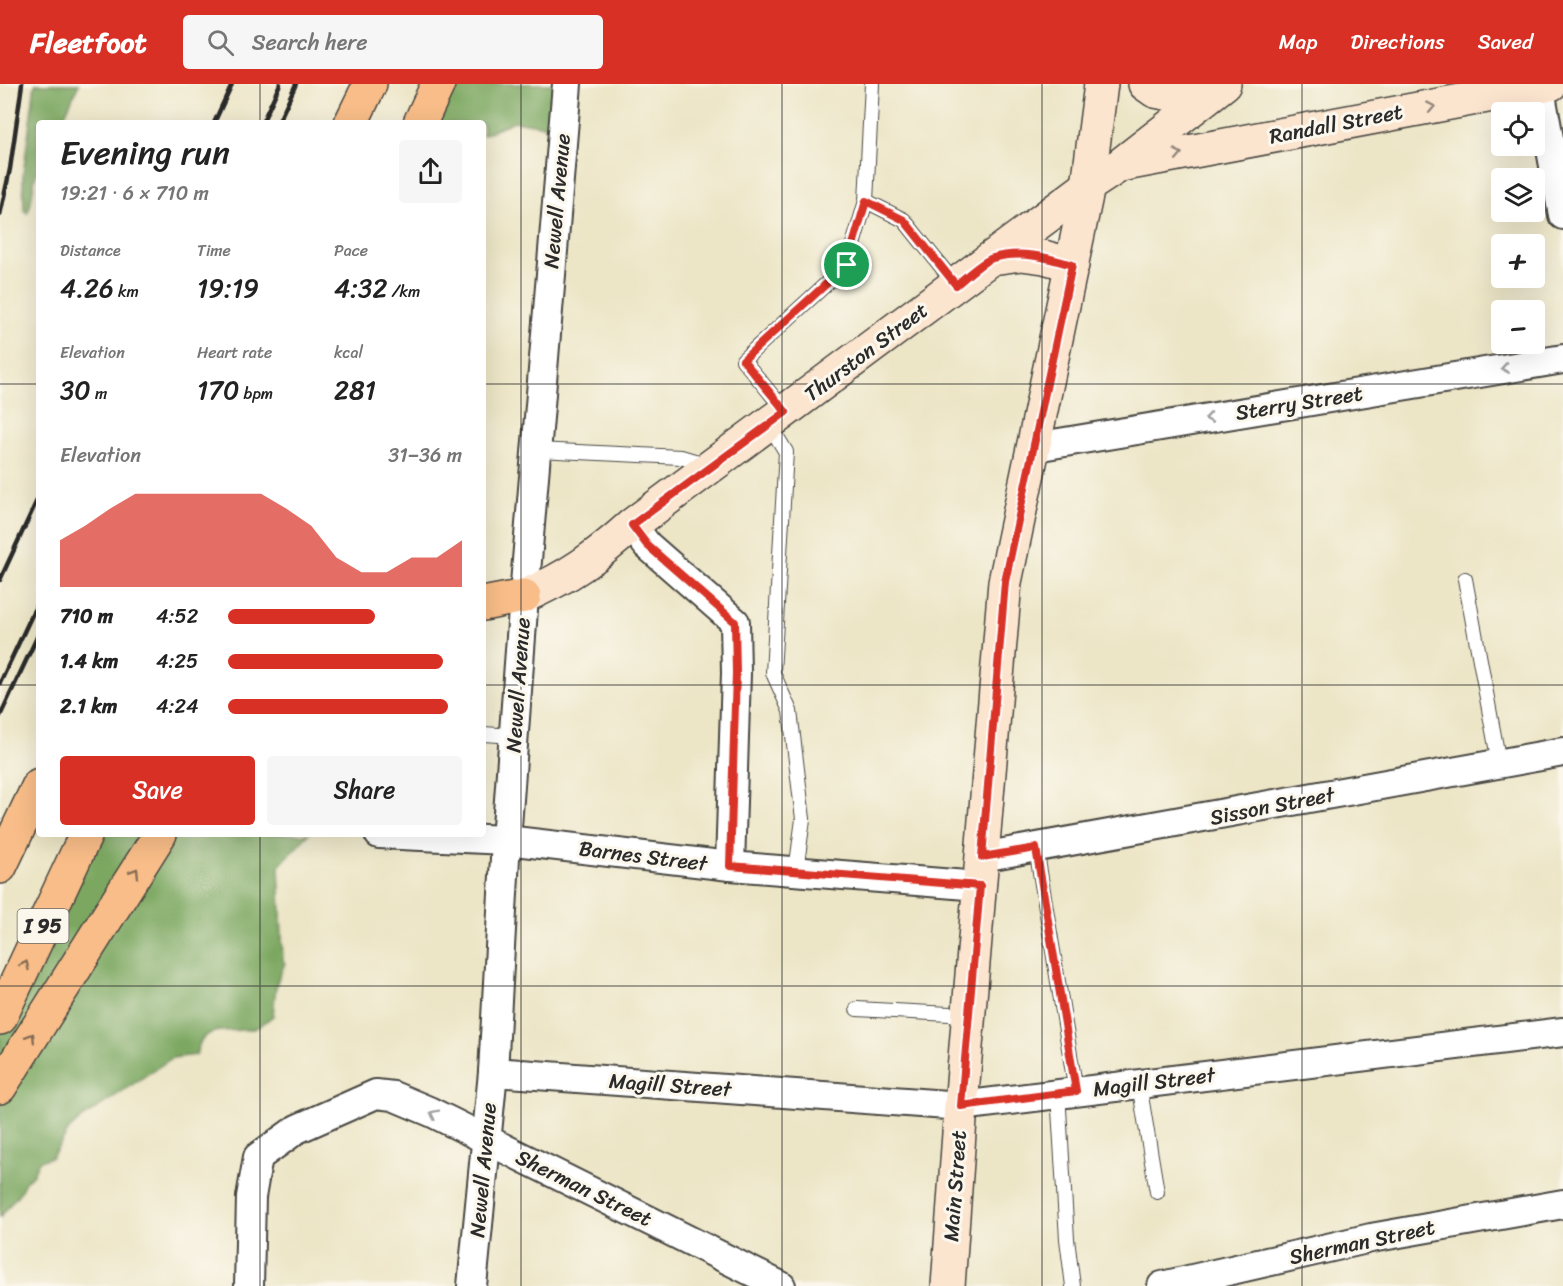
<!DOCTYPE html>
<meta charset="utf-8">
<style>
body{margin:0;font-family:Sriracha,sans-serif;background:#f6f6f6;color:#222;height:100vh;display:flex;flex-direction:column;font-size:22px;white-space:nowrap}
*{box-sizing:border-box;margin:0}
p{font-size:20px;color:#767676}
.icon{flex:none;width:33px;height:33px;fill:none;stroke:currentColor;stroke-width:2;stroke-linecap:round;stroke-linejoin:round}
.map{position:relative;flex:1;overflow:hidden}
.drawer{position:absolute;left:36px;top:36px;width:450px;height:717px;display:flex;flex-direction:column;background:#fff;border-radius:6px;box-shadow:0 6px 24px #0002}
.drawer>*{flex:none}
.controls{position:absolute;left:1491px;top:18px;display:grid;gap:12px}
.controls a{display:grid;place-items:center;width:54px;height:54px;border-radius:6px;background:#fff;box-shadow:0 6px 24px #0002;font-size:30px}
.pin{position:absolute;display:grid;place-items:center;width:51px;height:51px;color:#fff;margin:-26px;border:3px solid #fff;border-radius:50%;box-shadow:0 2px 6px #0007}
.round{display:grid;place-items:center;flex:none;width:63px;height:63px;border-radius:6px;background:#f6f6f6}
.head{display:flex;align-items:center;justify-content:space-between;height:102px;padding:0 24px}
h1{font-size:33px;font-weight:600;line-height:45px}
.figures{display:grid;grid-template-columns:repeat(3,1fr);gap:9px;height:102px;padding:6px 24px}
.figures div{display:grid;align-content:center}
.figures b{font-size:26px;font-weight:600}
.figures small{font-size:16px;font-weight:400}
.figures p{font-size:16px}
.chart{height:168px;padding:12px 24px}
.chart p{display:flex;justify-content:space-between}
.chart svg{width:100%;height:108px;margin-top:6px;fill:#d93025;opacity:.7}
.primary-button{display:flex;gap:12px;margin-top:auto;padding:12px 24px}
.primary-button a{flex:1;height:69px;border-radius:6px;background:#d93025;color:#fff;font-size:24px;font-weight:600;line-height:69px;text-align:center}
.primary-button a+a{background:#f6f6f6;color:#222}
ul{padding:0 24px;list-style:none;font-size:20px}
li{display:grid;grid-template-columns:96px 72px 1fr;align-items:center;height:45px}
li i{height:15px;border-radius:8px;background:#d93025}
header{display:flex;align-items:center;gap:36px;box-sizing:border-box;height:84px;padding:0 30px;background:#d93025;color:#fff}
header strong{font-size:28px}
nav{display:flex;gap:33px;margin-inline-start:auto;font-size:21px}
.search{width:420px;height:54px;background:#f6f6f6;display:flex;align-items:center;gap:15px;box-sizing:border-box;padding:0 21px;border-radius:6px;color:#767676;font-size:22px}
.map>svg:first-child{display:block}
.forest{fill:#7ba760;stroke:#536946;stroke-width:1.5}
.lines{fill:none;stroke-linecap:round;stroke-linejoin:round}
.lane-casing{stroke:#484742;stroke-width:16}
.street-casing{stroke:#484742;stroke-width:32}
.secondary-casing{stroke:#484742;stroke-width:36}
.highway-casing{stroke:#484742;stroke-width:36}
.lane{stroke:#fff;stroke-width:14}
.street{stroke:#fff;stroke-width:28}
.secondary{stroke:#fce5cf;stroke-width:33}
.highway{stroke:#f8bd88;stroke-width:33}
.rail{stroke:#2b2b2b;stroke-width:4.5}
.oneway{stroke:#94887d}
.oneway2{stroke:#a0a0a0}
.oneway3{stroke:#876d55}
.route-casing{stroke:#fff;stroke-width:12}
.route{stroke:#d93025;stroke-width:8}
.grid{fill:none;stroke:#2b2b2b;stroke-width:1.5;stroke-opacity:0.55}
.labels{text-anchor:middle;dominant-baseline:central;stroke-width:6;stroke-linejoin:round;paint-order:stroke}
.shield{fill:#fbf7ec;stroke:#696865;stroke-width:1.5}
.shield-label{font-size:20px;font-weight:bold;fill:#2b2b2b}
.street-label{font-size:21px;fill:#2b2b2b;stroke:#fbf7ec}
</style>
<header>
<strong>Fleetfoot</strong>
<div class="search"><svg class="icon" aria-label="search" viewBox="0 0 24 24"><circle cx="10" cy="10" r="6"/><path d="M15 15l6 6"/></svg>Search here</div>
<nav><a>Map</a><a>Directions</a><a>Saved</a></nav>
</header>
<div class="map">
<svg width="1563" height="1202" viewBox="0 0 1563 1202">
<rect width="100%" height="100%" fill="#fbf7ec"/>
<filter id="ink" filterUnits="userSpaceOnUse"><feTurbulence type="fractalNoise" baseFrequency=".0167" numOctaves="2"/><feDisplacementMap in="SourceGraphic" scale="12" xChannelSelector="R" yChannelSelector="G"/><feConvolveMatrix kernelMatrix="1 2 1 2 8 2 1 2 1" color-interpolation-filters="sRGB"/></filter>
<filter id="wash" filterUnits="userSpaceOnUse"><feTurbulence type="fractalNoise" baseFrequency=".008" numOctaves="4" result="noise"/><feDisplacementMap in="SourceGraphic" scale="24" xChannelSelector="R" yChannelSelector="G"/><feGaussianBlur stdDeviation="1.35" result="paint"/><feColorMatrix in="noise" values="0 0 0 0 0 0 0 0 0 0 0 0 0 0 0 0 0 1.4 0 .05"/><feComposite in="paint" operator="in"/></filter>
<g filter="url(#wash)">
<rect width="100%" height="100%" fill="#ece5c6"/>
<g class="forest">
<polygon points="35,0 79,0 61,39 39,39 39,84 35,93 30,123 27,129 24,126 23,91"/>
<polygon points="442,0 570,0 558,44 514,37 483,51 483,39 439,39 428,34"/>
<path d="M85,750H309L279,782L283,877L285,879L276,901L273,932C267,936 260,943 253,945C229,950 202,937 196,971L172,974L81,1035L69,1046L52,1073L39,1077L33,1090L25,1098L20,1108L0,1133V929Z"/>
</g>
</g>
<g filter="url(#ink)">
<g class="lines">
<defs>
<g id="lane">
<polyline points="872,0 866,117 904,136 956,201"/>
<polyline points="785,327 743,276 847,181 866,117"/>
<polyline points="769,340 786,368 773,589 790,627 803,735 796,787"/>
<polyline points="537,366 681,373 708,381"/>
<polyline points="1465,495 1499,679"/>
<polyline points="483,650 515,652"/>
<polyline points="1036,764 1076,1007"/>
<polyline points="857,925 968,931"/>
<polyline points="1139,1000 1157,1108"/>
<polyline points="1058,1009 1067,1155 1073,1202"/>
</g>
<g id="street">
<polyline points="1539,0 1563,131"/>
<polyline points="1035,363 1563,275"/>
<polyline points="632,441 647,461 735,538 736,589 730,782"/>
<polyline points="379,750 506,756 730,782 979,802"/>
<polyline points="982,773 1563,668"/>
<polyline points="493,988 961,1022 1563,948"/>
<polyline points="249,1202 251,1113 258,1073 297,1045 376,1010 393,1012 431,1028 781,1202"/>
<polyline points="472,1202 493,988 506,756 524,512 567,0"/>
<polyline points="1162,1202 1371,1154 1563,1120"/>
</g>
<g id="secondary">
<polyline points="1145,0 1155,7 1203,16"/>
<polyline points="1125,80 1551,0"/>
<polyline points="992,174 1021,170 1044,173 1072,181"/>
<path d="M524,512C569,493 596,473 632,441L1088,102L1120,81L1224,0"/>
<polyline points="948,1202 961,1022 1005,498 1088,102 1101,0"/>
</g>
<g id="highway">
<polyline points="351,39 370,0"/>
<polyline points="420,39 438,0"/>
<polyline points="483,520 524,512"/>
<polyline points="0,783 39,701"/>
<polyline points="0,934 86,750"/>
<polyline points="0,1003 160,750"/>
</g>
</defs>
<use href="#lane" class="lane-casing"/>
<use href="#street" class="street-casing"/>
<use href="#secondary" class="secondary-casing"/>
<use href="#highway" class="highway-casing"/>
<use href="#lane" class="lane"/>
<use href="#street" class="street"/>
<use href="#secondary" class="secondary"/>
<use href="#highway" class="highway"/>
<g class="rail">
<polyline points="214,39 232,0"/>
<polyline points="262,39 280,0"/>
<polyline points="278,39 296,0"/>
<polyline points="0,131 10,85 22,0"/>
<polyline points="0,496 39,412"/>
<polyline points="0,599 39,516"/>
<polyline points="0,632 39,549"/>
</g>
</g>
<defs><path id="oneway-chevron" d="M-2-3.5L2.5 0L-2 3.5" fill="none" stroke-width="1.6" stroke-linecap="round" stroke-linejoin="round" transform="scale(1.5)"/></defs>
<g class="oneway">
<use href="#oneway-chevron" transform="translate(1431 23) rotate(-11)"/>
<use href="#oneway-chevron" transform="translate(1178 70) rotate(-11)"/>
</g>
<g class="oneway2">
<use href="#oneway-chevron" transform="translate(1505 284) rotate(171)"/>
<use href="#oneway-chevron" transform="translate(1209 334) rotate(171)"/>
<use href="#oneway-chevron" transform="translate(434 1030) rotate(-154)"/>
</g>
<g class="oneway3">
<use href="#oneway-chevron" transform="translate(135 788) rotate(-58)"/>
<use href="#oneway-chevron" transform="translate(25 881) rotate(-65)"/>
<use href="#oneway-chevron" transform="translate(31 953) rotate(-58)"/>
</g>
</g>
<g class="lines" filter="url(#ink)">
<defs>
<path id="route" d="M866,117L904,136L956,201C965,194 982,177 993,174C1020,166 1046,173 1072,181L1005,498L982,773L1036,764L1076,1007L961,1022L980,802L730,782L736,589L735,538L647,461L632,441L786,328L743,276L847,181Z"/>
</defs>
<use href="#route" class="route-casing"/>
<use href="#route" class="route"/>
</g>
<path class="grid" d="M260,0V39M521,0V1202M782,0V1202M1042,0V1202M1302,0V1202M0,300H39M483,300H1563M0,601H39M483,601H1563M260,750V1202M0,902H1563"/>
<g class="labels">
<rect class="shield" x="17.5" y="825" width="51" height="34" rx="4.5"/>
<g class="shield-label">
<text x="43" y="842">I 95</text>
</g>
<g class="street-label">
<text transform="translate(1336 40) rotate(-11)">Randall Street</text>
<text transform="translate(557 117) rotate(-85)">Newell Avenue</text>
<text transform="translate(866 268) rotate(-37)">Thurston Street</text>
<text transform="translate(1299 319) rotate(-9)">Sterry Street</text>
<text transform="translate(518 601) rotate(-86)">Newell Avenue</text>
<text transform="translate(1272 722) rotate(-11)">Sisson Street</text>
<text transform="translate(643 772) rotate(7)">Barnes Street</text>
<text transform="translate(1154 998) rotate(-7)">Magill Street</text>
<text transform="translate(670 1001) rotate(4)">Magill Street</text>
<text transform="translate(483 1086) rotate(-85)">Newell Avenue</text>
<text transform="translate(955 1102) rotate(-86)">Main Street</text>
<text transform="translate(584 1104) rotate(26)">Sherman Street</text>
<text transform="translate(1362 1158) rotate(-12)">Sherman Street</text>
</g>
</g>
</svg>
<div class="controls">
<a><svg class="icon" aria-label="locate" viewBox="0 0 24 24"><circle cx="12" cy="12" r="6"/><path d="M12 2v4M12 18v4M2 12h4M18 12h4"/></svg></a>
<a><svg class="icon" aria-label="layers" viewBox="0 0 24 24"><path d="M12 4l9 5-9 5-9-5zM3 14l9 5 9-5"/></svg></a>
<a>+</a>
<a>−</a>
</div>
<div class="pin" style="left:847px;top:181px;background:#1e9e55"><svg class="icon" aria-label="arrive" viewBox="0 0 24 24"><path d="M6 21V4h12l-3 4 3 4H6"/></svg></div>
<section class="drawer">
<div class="head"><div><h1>Evening run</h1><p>19:21 · 6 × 710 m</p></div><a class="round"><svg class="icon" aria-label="share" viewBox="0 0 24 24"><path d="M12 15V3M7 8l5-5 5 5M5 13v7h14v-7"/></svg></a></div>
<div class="figures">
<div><p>Distance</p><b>4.26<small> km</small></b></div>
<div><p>Time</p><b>19:19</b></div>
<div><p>Pace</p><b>4:32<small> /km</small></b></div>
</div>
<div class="figures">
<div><p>Elevation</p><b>30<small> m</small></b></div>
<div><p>Heart rate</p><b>170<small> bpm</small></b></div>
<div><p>kcal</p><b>281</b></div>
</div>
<div class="chart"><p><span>Elevation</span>31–36 m</p>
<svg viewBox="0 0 160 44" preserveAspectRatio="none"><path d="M0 44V25L10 19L20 12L30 6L40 6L50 6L60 6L70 6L80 6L90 12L100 19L110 32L120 38L130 38L140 32L150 32L160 25V44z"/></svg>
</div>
<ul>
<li><b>710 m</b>4:52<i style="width:63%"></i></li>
<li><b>1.4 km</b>4:25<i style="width:92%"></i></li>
<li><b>2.1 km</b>4:24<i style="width:94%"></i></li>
</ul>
<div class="primary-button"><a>Save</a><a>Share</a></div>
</section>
</div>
